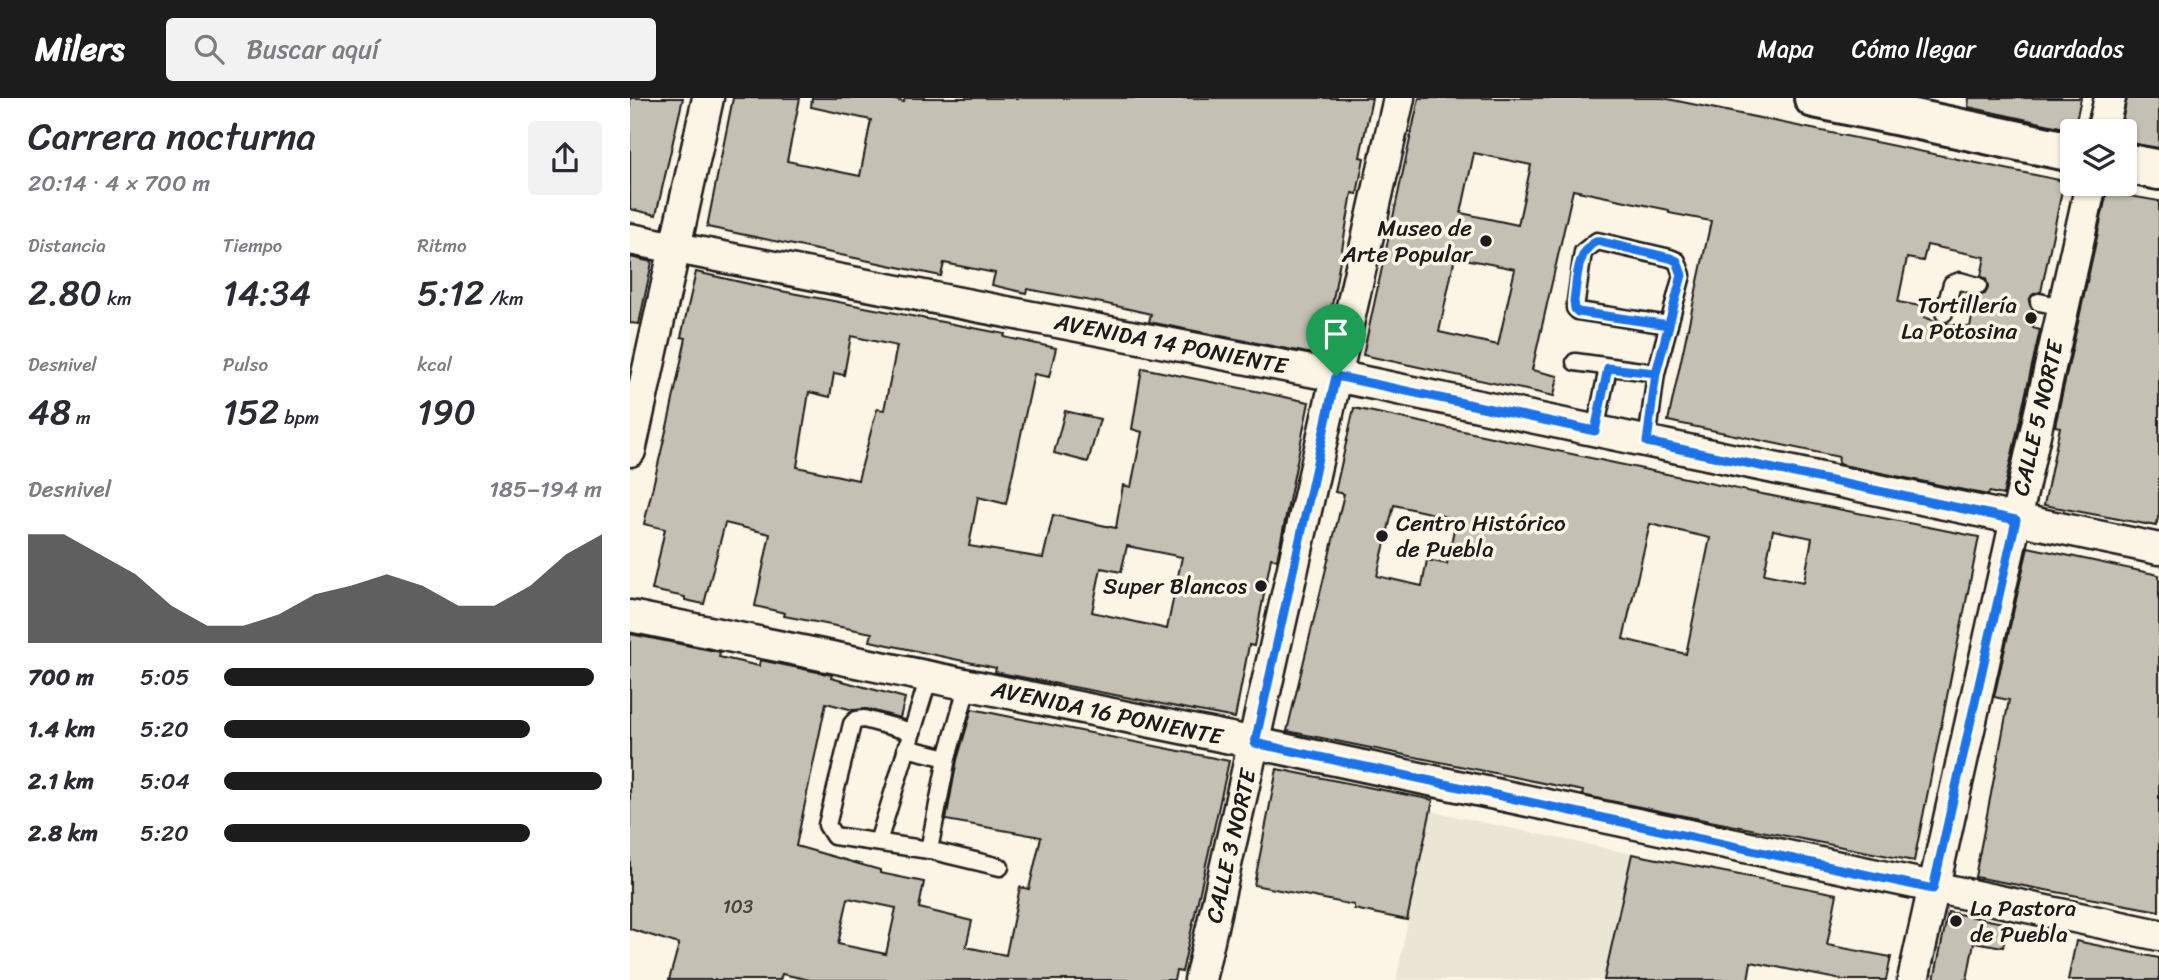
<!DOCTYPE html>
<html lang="es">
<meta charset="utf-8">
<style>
body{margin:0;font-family:Sriracha,sans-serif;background:#f2f2f3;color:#2b2b33;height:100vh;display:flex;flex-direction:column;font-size:26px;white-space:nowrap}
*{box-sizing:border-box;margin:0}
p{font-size:23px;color:#7c7c81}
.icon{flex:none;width:38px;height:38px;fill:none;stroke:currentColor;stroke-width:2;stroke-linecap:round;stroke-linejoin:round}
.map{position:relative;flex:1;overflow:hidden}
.side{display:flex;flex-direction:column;background:#fff;width:630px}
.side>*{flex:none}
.fabs{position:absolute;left:1430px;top:21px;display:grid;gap:14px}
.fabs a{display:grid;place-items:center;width:77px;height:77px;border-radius:7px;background:#fff;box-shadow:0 2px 5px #0004;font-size:35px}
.pin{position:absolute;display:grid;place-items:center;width:60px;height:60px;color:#fff;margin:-72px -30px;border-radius:50% 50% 50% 0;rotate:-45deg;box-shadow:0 0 7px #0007}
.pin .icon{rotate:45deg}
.round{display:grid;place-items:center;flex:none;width:74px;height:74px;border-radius:7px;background:#f2f2f3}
.head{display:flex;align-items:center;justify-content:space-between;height:119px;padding:0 28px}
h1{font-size:38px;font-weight:600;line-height:52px}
.stats{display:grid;grid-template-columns:repeat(3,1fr);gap:10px;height:119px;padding:7px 28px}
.stats div{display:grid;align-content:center}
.stats b{font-size:35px;font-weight:600}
.stats small{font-size:19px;font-weight:400}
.stats p{font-size:19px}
.chart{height:196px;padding:14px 28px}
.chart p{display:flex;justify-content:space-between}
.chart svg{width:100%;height:126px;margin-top:7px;fill:#1c1c1c;opacity:.7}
ul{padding:0 28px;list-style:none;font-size:23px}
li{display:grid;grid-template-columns:112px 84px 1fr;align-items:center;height:52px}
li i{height:18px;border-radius:9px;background:#1c1c1c}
header{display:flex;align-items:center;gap:42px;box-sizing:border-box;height:98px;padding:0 35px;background:#1c1c1c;color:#fff}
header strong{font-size:33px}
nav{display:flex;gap:38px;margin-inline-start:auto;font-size:24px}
.search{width:490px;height:63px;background:#f2f2f3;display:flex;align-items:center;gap:18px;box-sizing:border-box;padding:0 24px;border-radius:7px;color:#7c7c81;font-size:26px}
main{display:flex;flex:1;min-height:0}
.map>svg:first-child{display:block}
.built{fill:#ebe5d6}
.building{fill:#c4c0b3;stroke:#1c1c1c;stroke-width:2;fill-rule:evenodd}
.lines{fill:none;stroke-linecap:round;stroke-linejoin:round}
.lane-casing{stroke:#1c1c1c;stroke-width:21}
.street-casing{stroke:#1c1c1c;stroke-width:35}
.secondary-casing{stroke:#1c1c1c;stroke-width:44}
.lane{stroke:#fcf5e5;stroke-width:16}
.street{stroke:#fcf5e5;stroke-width:30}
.secondary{stroke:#fcf5e5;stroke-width:38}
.route-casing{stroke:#fff;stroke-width:14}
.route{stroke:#1a73e8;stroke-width:9}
.poi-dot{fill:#1c1c1c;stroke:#fcf5e5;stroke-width:2.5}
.labels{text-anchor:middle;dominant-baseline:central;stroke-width:7;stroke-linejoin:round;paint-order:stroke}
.number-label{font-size:19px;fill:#464542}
.poi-label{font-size:23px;fill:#1c1c1c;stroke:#fcf5e5;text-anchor:end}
.street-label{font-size:23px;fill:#1c1c1c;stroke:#fcf5e5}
</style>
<header>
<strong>Milers</strong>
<div class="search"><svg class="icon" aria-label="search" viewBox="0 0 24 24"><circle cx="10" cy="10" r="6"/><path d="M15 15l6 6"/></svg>Buscar aquí</div>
<nav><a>Mapa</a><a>Cómo llegar</a><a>Guardados</a></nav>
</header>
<main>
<section class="side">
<div class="head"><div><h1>Carrera nocturna</h1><p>20:14 · 4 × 700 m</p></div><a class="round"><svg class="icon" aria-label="share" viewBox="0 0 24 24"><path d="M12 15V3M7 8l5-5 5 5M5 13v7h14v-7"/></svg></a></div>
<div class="stats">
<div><p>Distancia</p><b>2.80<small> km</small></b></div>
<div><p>Tiempo</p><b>14:34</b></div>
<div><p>Ritmo</p><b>5:12<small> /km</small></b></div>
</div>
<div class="stats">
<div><p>Desnivel</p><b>48<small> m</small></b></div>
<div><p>Pulso</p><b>152<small> bpm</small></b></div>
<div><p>kcal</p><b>190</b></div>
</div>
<div class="chart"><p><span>Desnivel</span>185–194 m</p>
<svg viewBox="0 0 160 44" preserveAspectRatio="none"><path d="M0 44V6L10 6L20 13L30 20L40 31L50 38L60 38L70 34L80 27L90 24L100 20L110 24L120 31L130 31L140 24L150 13L160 6V44z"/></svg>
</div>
<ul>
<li><b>700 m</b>5:05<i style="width:98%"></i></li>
<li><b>1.4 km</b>5:20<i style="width:81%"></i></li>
<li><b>2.1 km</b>5:04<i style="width:100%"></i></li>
<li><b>2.8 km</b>5:20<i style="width:81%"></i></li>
</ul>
</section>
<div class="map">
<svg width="1529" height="882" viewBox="0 0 1529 882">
<rect width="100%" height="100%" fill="#fcf5e5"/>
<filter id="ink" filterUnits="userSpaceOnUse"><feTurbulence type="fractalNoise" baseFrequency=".0143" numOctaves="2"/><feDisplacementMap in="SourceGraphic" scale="14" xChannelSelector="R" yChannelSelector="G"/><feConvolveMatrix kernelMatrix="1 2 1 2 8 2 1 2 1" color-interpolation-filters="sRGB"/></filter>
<g filter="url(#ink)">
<polygon class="built" points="800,713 1002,756 974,882 766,882"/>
<g class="building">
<polygon points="0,0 53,0 26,117 0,111"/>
<polygon points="103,0 170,0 157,63 230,78 241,22 181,9 182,0 257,0 274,4 275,0 742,0 730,59 734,60 727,96 722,95 693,258 519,224 521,216 477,206 397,191 396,195 362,187 365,175 314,165 311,178 77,129"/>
<path d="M789,0H1033L1434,83L1411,194L1402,197L1399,203L1402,211L1406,214L1403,230L1410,232L1373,397L1359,394L1358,397L1208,366L1209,359L1038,323L1081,123L1039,115V112L943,92L902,272L928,278L924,298L733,257ZM844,55L901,67L888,127L831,115ZM1297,147L1355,159L1351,178L1356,181L1358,190L1355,196L1346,198L1340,229L1311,225L1294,219L1296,209L1268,204L1277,160L1293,163ZM825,159L885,171L868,247L809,234Z"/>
<polygon points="1339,0 1451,0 1444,32 1338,9"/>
<polygon points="1497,0 1529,0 1529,50 1494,44 1494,33 1490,33"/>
<polygon points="1477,94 1529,103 1529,416 1526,428 1414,407 1430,329 1425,328"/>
<polygon points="0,159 22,164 9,226 0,225"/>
<path d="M66,174L146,192L375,236L374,239L426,250L419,279L404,276L376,406L348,399L339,448L413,460L423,417L486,430L493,387L501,389L512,334L502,331L512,270L679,304L647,462L641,460L624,548L619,547L605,620L365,574L366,570L240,543L242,535L154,518L155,515L125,508L140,436L95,425L74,506L55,502V499L22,492L35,431L14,426L40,316L56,240L51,239ZM221,238L267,248L254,312L247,311L228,382L167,369L179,294L200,299L204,275L214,277ZM497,448L552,459L537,531L462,514L471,470L491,474Z"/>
<path d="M724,310L1117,393L1349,439L1284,763L1039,715L952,697L953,693L657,633L714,396L705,394ZM764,407L826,421L817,466L797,462L792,488L747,478ZM1020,426L1080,440L1056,556L993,541ZM1143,432L1182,440L1174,484L1134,476Z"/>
<polygon points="435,313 470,321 458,364 424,355"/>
<polygon points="1398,449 1529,477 1529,813 1345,779 1379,602 1364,599"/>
<path d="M0,536L90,554L89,559L129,568L130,562L202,577L201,580L275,600L270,620L237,611L223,612L196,605L166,748L250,772V775L294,784L289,810L342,823L336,849L376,857L390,789L399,791L411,739L316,722L327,662L342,611L599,663L552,874L546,873L544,882H180L152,876L150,882H39L49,846L0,831ZM218,800L266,810L256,856L208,846Z"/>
<polygon points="647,671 803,702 777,822 724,811 724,807 624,787"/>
<polygon points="1002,756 1207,796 1197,847 1261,859 1256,882 1212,882 1121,864 1118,882 974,882"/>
<polygon points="1318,814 1378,826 1373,849 1344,844 1337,882 1304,882"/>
<polygon points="1446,843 1529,860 1529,882 1438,882"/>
</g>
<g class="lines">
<defs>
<g id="lane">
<polyline points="1409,204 1433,209"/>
<polyline points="1314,215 1322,186 1330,183 1348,188"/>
<polyline points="945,264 1026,275"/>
<polyline points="965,333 978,270"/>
<polyline points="1017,344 1026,275 1052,177 1047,163 1040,160 967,143 953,154 945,210 948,213 1039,227"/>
<polyline points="282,634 234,621 226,622 222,626 197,727 204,738 299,752 370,769"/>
<polyline points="276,650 317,660"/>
<polyline points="248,744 299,579"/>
<polyline points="299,752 317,660 338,586"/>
</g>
<g id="street">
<polyline points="1472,33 1480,0"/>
<polyline points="0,141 706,278 1529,451"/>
<polyline points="0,353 78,0"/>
<polyline points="0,518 625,645 1529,837"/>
<polyline points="570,882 769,0"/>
<polyline points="1283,882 1461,86"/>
</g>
<g id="secondary">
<polyline points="1184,0 1442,54"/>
<polyline points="1494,65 1529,72"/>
</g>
</defs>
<use href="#lane" class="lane-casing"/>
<use href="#street" class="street-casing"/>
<use href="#secondary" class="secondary-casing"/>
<use href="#lane" class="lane"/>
<use href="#street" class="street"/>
<use href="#secondary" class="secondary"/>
</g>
</g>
<g class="lines" filter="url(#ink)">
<defs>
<path id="route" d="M706,278L625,645L1303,791L1386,422L1017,344L1026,275L1052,177L1047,163L1040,160L967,143C946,153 947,183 944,203L945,211L948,214L1039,227L1026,275L978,270L965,333L706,278"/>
</defs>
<use href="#route" class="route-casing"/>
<use href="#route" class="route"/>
</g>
<g class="poi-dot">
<circle cx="856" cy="143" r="7"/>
<circle cx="1401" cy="220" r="7"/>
<circle cx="752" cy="438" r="7"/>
<circle cx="631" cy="488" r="7"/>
<circle cx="1326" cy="823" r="7"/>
</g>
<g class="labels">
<g class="number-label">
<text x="108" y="808">103</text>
</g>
<g class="poi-label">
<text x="842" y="130">Museo de<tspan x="842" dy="26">Arte Popular</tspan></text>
<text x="1387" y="207">Tortillería<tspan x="1387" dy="26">La Potosina</tspan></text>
<text x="766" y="425" text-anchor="start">Centro Histórico<tspan x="766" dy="26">de Puebla</tspan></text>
<text x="617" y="488">Super Blancos</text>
<text x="1340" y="810" text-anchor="start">La Pastora<tspan x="1340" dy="26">de Puebla</tspan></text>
</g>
<g class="street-label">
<text transform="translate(541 246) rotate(11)">AVENIDA 14 PONIENTE</text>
<text transform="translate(1408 320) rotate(-77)">CALLE 5 NORTE</text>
<text transform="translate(477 615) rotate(12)">AVENIDA 16 PONIENTE</text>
<text transform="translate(601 748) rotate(-77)">CALLE 3 NORTE</text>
</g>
</g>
</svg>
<div class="fabs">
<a><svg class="icon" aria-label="layers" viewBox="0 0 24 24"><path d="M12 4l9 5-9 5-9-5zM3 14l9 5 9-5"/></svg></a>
</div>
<div class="pin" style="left:706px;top:278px;background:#1e9e55"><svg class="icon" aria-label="arrive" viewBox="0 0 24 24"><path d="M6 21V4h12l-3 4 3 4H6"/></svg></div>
</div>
</main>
